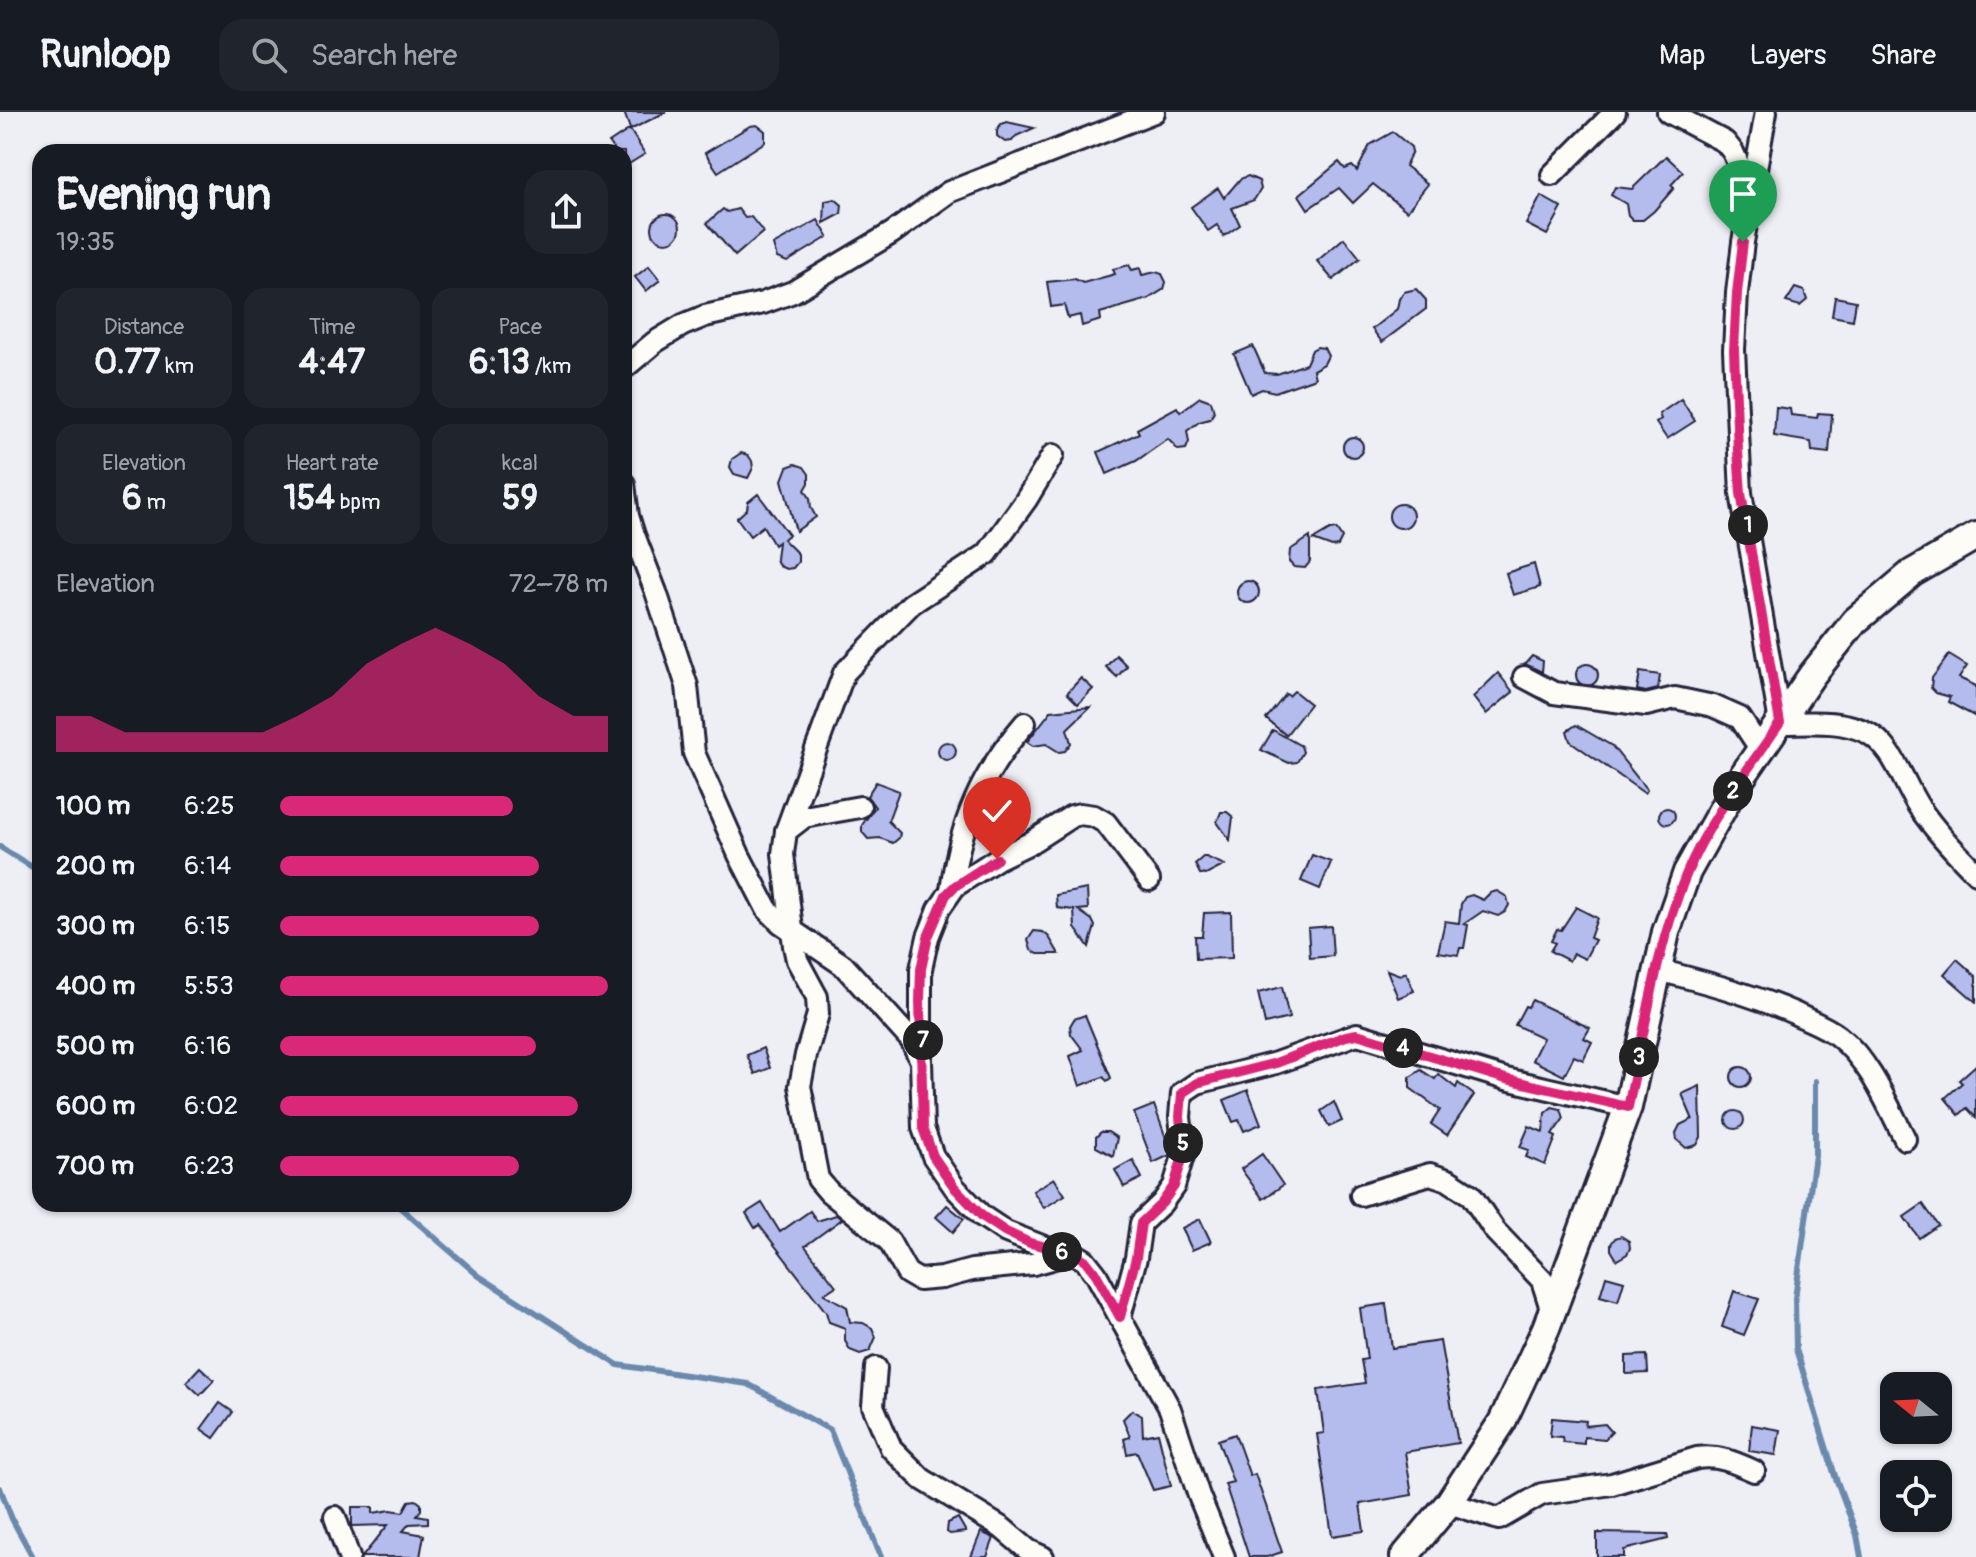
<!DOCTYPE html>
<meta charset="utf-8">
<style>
body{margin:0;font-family:Pangolin,sans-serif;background:#20242c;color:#f1f3f6;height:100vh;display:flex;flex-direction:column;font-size:30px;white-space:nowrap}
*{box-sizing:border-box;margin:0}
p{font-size:26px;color:#9ea1a6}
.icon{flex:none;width:44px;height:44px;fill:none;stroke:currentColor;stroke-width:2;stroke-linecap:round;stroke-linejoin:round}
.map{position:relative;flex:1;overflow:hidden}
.details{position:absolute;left:32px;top:32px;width:600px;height:1068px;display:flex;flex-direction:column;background:#171b24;border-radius:24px;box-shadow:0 2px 6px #0004}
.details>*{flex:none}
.needle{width:52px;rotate:288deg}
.fabs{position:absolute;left:1880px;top:1260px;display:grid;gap:16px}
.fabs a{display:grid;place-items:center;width:72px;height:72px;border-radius:16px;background:#171b24;box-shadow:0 2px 6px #0004;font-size:40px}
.pin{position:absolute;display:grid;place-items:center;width:68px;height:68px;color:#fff;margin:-82px -34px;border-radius:50% 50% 50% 0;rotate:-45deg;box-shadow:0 0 8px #0007}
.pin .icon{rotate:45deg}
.km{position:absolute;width:40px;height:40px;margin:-20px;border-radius:50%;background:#222;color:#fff;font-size:22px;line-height:40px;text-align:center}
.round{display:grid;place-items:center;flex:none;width:84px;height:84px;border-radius:24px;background:#20242c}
.headline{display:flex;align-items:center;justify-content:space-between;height:136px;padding:0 24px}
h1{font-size:44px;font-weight:700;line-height:60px}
.stats{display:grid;grid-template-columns:repeat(3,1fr);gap:12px;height:136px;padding:8px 24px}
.stats div{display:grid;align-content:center;border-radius:20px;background:#20242c;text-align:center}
.stats b{font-size:34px;font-weight:700}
.stats small{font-size:22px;font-weight:400}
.stats p{font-size:22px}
.chart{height:224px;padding:16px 24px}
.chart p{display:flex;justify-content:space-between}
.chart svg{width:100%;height:144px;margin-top:8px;fill:#db2777;opacity:.7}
ul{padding:0 24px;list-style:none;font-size:26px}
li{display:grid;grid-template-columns:128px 96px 1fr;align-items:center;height:60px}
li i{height:20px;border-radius:10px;background:#db2777}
header{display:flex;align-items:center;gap:48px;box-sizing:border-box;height:112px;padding:0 40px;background:#171b24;border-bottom:2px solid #363941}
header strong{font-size:38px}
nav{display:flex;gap:44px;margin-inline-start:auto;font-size:28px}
.search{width:560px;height:72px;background:#20242c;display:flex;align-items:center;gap:20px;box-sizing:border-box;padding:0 28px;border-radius:24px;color:#9ea1a6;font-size:30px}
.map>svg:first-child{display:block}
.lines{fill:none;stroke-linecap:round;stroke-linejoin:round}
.stream{stroke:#6b89ad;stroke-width:6}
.building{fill:#b4bcee;stroke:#22223b;stroke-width:2}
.minor-casing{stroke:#22223b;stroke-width:26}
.tertiary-casing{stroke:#22223b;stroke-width:32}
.minor{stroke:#fdfcf7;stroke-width:20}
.tertiary{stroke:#fdfcf7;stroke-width:26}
.route-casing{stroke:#fff;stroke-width:16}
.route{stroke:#db2777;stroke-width:10}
</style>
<header>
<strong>Runloop</strong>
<div class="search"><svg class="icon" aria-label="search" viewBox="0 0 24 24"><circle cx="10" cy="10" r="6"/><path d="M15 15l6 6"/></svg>Search here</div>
<nav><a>Map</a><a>Layers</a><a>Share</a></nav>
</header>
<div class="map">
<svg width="1976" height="1445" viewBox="0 0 1976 1445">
<rect width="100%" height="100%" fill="#eeeff5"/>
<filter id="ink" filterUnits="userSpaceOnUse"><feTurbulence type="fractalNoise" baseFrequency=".0125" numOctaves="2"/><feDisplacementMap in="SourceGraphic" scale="16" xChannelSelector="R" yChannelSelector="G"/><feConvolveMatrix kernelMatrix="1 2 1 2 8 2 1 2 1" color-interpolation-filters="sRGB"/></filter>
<g filter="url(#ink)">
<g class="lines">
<g class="stream">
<polyline points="0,735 40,760"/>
<polyline points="1815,969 1815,1043 1795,1186 1796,1237 1835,1364 1857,1423 1861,1445"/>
<polyline points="396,1092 479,1164 618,1253 748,1272 830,1318 881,1445"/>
<polyline points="0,1376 12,1407 33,1445"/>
</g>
</g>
<g class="building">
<polygon points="624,0 666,0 630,18 645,42 624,55 624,40 615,40 609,31 630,17"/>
<polygon points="1007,10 1034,16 1016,24 1012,29 1005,30 997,24 997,18 1001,12"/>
<polygon points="757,13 765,19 765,30 718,60 705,41 750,14"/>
<polygon points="1393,20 1411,35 1412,40 1405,54 1428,72 1407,99 1373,72 1353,91 1339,76 1308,97 1299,83 1339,50 1345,57 1352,54 1357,59 1370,33"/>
<polygon points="1666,44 1683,60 1671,73 1674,76 1654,99 1643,108 1633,108 1628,103 1626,92 1611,83 1615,75 1632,77"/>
<polygon points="1248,64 1259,69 1261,77 1254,88 1232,96 1240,113 1224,124 1217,113 1208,119 1191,95 1218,76 1224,86 1240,67"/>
<polygon points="1541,84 1562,96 1547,123 1526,112"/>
<polygon points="835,87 842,93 841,102 824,111 825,89"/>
<polygon points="723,97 727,100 738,97 745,106 751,105 763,120 735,144 707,111"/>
<circle cx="666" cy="116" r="14"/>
<polygon points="818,108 828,125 787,150 777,146 773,133"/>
<polygon points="1344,126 1360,146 1333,168 1317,149"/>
<polygon points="1129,153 1132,158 1140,156 1142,163 1156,160 1162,162 1166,170 1164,177 1148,187 1100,201 1101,208 1082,214 1080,203 1068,206 1064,193 1051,195 1047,170 1075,167 1083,171 1115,162 1113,157"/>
<polygon points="649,154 660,168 646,179 635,165"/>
<polygon points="1795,176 1804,179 1807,188 1800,194 1786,190"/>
<polygon points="1416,177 1426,188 1426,197 1382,230 1372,217 1397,197 1399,187 1404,180"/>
<polygon points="1835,185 1856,189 1853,208 1832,204"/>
<polygon points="1253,234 1265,261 1277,262 1306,252 1312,238 1317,235 1324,236 1328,244 1324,252 1313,258 1315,266 1275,280 1262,277 1251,282 1234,242"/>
<polygon points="1200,285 1211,289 1214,300 1210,307 1199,310 1187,319 1189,330 1186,337 1178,338 1168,327 1136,349 1107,362 1098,340 1139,321 1137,317 1177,295 1180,300"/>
<polygon points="1681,287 1695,309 1667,327 1656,311 1661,307 1659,302"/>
<polygon points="1776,295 1790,297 1791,303 1817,306 1818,301 1832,302 1829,341 1812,339 1811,330 1774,324"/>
<circle cx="1353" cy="335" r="10"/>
<polygon points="741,341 748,343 752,349 753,356 748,366 734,362 730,355 732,347"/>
<polygon points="795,352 804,355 809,362 809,371 805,378 810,386 811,396 816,405 796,419 782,368 787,355"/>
<polygon points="758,382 789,423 783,427 798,442 798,450 793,456 786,457 779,454 776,447 778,430 774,433 763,414 750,424 737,406 747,397 748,390"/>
<circle cx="1401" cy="404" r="12"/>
<polygon points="1336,417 1342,426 1338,434 1332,435 1313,428 1330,418"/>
<polygon points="1310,425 1310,450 1305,456 1294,455 1289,450 1290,438"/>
<polygon points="1534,452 1540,475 1513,483 1506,461"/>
<circle cx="1248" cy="480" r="11"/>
<polygon points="1116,543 1127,554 1117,565 1106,555"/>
<polygon points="1949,543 1967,554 1959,566 1976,574 1976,605 1948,590 1950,585 1936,581 1931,576 1932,566"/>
<polygon points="1532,544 1543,549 1542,560 1525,552"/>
<circle cx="1587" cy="563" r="11"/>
<polygon points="1640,560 1660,563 1658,577 1646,580 1637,578"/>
<polygon points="1498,561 1513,580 1486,602 1473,585"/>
<polygon points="1081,566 1093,577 1078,592 1067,581"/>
<polygon points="1294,579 1310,592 1286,623 1266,607 1286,582 1289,584"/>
<polygon points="1090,595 1067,617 1071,631 1065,639 1059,640 1046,632 1033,634 1027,630 1051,599"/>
<polygon points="1576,613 1612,634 1647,678 1644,681 1570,629 1567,619"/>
<polygon points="1273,618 1301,634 1303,640 1297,650 1289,651 1261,638"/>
<circle cx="947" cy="639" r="9"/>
<polygon points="876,670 899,679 888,709 900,721 899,726 893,731 880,726 868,727 862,720 862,713 875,695 867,684"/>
<circle cx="1667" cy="704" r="8"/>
<polygon points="1221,700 1227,700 1233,705 1230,728 1217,710"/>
<polygon points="1312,743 1331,750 1320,777 1301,769"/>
<polygon points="1203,745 1206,745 1225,753 1206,763 1200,762 1195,752"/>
<polygon points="1087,777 1088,797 1078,798 1092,808 1095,814 1089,835 1075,816 1074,798 1057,796 1056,783"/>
<polygon points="1497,779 1507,785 1509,793 1505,800 1498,804 1483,799 1464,812 1468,813 1464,836 1460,836 1458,843 1438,840 1445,809 1459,811 1461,792 1465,785 1472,783 1483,788 1490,781"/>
<polygon points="1576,795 1597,806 1590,826 1595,828 1585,847 1573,841 1569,849 1550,839 1555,831 1551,829 1557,817 1561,818"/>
<polygon points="1231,800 1232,846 1196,847 1195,824 1202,824 1204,801"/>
<polygon points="1331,814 1333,844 1310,846 1308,816"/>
<polygon points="1034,819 1043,820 1049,825 1059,842 1038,842 1031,838 1028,828"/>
<polygon points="1957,847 1976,864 1976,890 1944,862"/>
<polygon points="1387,858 1400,863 1406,860 1414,879 1398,886"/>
<polygon points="1282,875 1289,906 1265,912 1258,881"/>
<polygon points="1532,888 1590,916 1584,926 1592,930 1583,948 1574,944 1564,964 1532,948 1543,926 1515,913 1525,894 1528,895"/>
<polygon points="1085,903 1111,966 1107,969 1103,965 1080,974 1070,944 1083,938 1071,922 1070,914 1074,907"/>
<polygon points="763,936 770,956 755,962 747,943"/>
<polygon points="1976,953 1976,1006 1967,996 1959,1003 1945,986 1962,971 1959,968"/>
<circle cx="1741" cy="965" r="10"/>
<polygon points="1421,958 1435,967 1438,962 1456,976 1458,971 1474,983 1447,1023 1431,1012 1440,998 1410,976 1410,965"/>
<polygon points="1700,974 1701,1025 1697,1033 1686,1036 1677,1028 1676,1021 1680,1013 1692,1007 1693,1008 1682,982"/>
<polygon points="1248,978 1261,1012 1244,1019 1239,1008 1233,1010 1224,988"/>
<polygon points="1334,990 1342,1009 1329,1015 1321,999"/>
<polygon points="1154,993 1171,1040 1170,1043 1153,1051 1134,1001"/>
<polygon points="1552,995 1561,997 1564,1006 1552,1023 1556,1025 1545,1053 1526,1045 1529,1038 1520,1035 1529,1014 1543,1020 1545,1001"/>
<circle cx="1735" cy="1008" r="9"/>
<polygon points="1101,1020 1108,1020 1117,1026 1113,1044 1096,1035 1096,1025"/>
<polygon points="1262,1042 1283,1073 1263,1087 1241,1057"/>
<polygon points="1133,1048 1142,1066 1124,1075 1115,1058"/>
<polygon points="1054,1066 1065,1083 1044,1096 1033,1079"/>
<polygon points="762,1091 780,1120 810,1099 817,1109 836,1103 842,1107 805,1134 836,1174 824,1182 847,1195 850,1210 863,1211 872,1216 876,1225 870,1239 860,1242 850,1238 845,1229 845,1216 829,1210 826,1200 759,1113 755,1116 746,1101"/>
<polygon points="1923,1092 1938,1113 1919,1126 1904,1105"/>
<polygon points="947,1093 964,1107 953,1120 936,1105"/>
<polygon points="1200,1107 1211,1130 1192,1138 1182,1116"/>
<polygon points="1621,1124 1629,1129 1630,1136 1627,1142 1617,1148 1611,1138 1611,1132 1615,1126"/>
<polygon points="1606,1164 1624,1169 1618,1189 1600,1184"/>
<polygon points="1734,1179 1759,1187 1744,1223 1722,1215"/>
<polygon points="1386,1192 1392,1236 1440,1229 1458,1331 1405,1340 1412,1383 1360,1392 1364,1419 1332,1424 1317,1322 1324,1321 1318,1278 1365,1271 1361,1248 1367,1247 1360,1196"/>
<polygon points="1647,1243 1648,1261 1626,1262 1626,1244"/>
<polygon points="200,1255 214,1268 200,1283 186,1270"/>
<polygon points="220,1291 233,1300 214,1326 201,1317"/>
<polygon points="1132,1298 1142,1304 1143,1324 1158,1321 1171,1374 1153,1378 1137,1340 1127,1342 1124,1327 1130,1325 1123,1307"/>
<polygon points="1552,1306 1586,1309 1585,1314 1605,1312 1612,1320 1605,1327 1584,1325 1584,1332 1563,1330 1562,1325 1550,1324"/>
<polygon points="1752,1313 1780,1318 1776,1343 1749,1339"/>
<polygon points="1235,1322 1250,1364 1255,1362 1282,1440 1267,1445 1249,1445 1225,1372 1233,1370 1218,1328"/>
<polygon points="416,1388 421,1392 421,1398 417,1403 428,1405 428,1411 409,1412 403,1419 424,1423 420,1445 362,1445 388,1413 352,1414 352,1395 373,1395 373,1401 391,1398 403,1400 409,1389"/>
<polygon points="958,1406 966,1420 950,1422 947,1420 948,1411"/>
<polygon points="981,1420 994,1426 987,1445 971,1445"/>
<polygon points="1597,1421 1667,1422 1668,1427 1624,1438 1624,1445 1597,1445"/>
</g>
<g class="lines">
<defs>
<g id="minor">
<polyline points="1668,0 1725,30 1733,40 1751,81"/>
<path d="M1766,0L1743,130L1737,181L1734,238L1741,381L1780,611C1809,611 1839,607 1866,620C1894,634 1903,671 1919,695C1936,720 1955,740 1976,761"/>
<polyline points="1552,63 1615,0"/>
<polyline points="624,256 655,230 683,213 705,204 763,191 793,180 892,121 949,80 1154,0"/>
<polyline points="624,372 628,404 634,423 656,480 687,574 694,641 739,743 767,797 781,811 843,853 911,928 921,949 923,1016 933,1044 955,1076 982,1104 1006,1120 1055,1139 1073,1141 1085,1148 1096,1162 1170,1297 1199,1384 1224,1445"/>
<polyline points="1524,565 1554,581 1646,593 1675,586 1713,594 1740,606 1761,638"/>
<polyline points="860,695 804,705 786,719 783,742 794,834 797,848 817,885 818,902 806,943 800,974 818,1067 829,1080 889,1129 907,1161 919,1168 942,1166 972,1158 1033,1152 1069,1142"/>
<polyline points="786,719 844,561 911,492 987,442 1026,388 1053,343"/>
<path d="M951,778C960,712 981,662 1025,611"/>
<path d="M1658,858C1705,870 1750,882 1794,901C1808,908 1826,914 1838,924C1870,949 1887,992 1905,1027"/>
<polyline points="921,945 921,857 928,825 939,797 955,774 997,747 1030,731 1072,704 1080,702 1094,704 1106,711 1149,768"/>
<polyline points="1361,1083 1430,1062 1448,1068 1471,1083 1495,1119 1542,1168 1552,1200"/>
<polyline points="1120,1205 1136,1146 1141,1111 1162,1091 1174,1074 1184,1041 1180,1005 1182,981 1197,971 1276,951 1357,922 1506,967 1628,995"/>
<polyline points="876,1256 873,1294 891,1336 922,1367 1002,1416 1028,1438 1043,1445"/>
<path d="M1449,1391L1499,1407L1542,1382L1612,1372L1697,1346C1719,1343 1734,1350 1754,1359"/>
<polyline points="335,1405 349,1445"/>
</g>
<polyline id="tertiary" points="1404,1445 1449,1391 1502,1310 1546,1216 1628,995 1666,820 1687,760 1733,678 1812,563 1855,509 1912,461 1976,424"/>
</defs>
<use href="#minor" class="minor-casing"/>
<use href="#tertiary" class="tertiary-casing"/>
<use href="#minor" class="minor"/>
<use href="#tertiary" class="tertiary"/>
</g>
</g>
<g class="lines" filter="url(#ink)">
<defs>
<path id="route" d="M997,747L955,774L946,783L928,825L921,857L920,889L923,1016L933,1044L955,1076L982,1104L1006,1120L1030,1131L1073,1141L1085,1148L1096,1162L1120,1205L1136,1146L1141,1111L1162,1091L1174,1074L1184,1041L1180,1005L1182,981L1197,971L1276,951L1346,924L1357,922L1506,967L1628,995C1645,918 1656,836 1686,763C1707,711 1748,657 1780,611L1741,381L1738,339L1734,238L1737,181L1743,130"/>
</defs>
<use href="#route" class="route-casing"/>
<use href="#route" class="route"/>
</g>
</svg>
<div class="fabs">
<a><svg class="needle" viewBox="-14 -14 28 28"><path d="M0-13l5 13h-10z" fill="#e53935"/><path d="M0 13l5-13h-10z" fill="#9ea1a6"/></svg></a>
<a><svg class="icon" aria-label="locate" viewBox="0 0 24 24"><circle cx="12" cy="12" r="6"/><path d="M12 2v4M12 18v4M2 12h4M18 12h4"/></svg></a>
</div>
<div class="pin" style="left:1743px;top:130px;background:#1e9e55"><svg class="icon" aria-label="arrive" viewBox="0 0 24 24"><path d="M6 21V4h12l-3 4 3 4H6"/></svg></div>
<div class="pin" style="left:997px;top:747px;background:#d93025"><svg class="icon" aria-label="check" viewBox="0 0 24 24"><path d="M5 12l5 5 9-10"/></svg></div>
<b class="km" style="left:1748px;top:413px">1</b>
<b class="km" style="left:1733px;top:679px">2</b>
<b class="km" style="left:1639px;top:945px">3</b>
<b class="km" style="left:1403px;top:936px">4</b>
<b class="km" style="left:1183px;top:1031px">5</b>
<b class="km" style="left:1062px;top:1140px">6</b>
<b class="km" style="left:923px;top:928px">7</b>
<section class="details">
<div class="headline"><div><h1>Evening run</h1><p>19:35</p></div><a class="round"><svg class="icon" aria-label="share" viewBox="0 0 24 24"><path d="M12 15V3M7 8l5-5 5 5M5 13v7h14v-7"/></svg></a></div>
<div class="stats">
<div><p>Distance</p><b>0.77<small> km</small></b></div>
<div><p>Time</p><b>4:47</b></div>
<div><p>Pace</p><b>6:13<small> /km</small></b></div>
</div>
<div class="stats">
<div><p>Elevation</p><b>6<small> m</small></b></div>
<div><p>Heart rate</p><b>154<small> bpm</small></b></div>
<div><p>kcal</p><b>59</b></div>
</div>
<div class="chart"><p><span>Elevation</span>72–78 m</p>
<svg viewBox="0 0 160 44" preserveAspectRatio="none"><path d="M0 44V33L10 33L20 38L30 38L40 38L50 38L60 38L70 33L80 27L90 17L100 11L110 6L120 11L130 17L140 27L150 33L160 33V44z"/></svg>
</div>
<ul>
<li><b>100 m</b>6:25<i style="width:71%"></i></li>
<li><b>200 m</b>6:14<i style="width:79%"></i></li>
<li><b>300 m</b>6:15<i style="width:79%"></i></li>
<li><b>400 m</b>5:53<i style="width:100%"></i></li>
<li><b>500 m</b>6:16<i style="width:78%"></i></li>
<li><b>600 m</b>6:02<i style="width:91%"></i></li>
<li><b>700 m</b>6:23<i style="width:73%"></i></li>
</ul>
</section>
</div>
